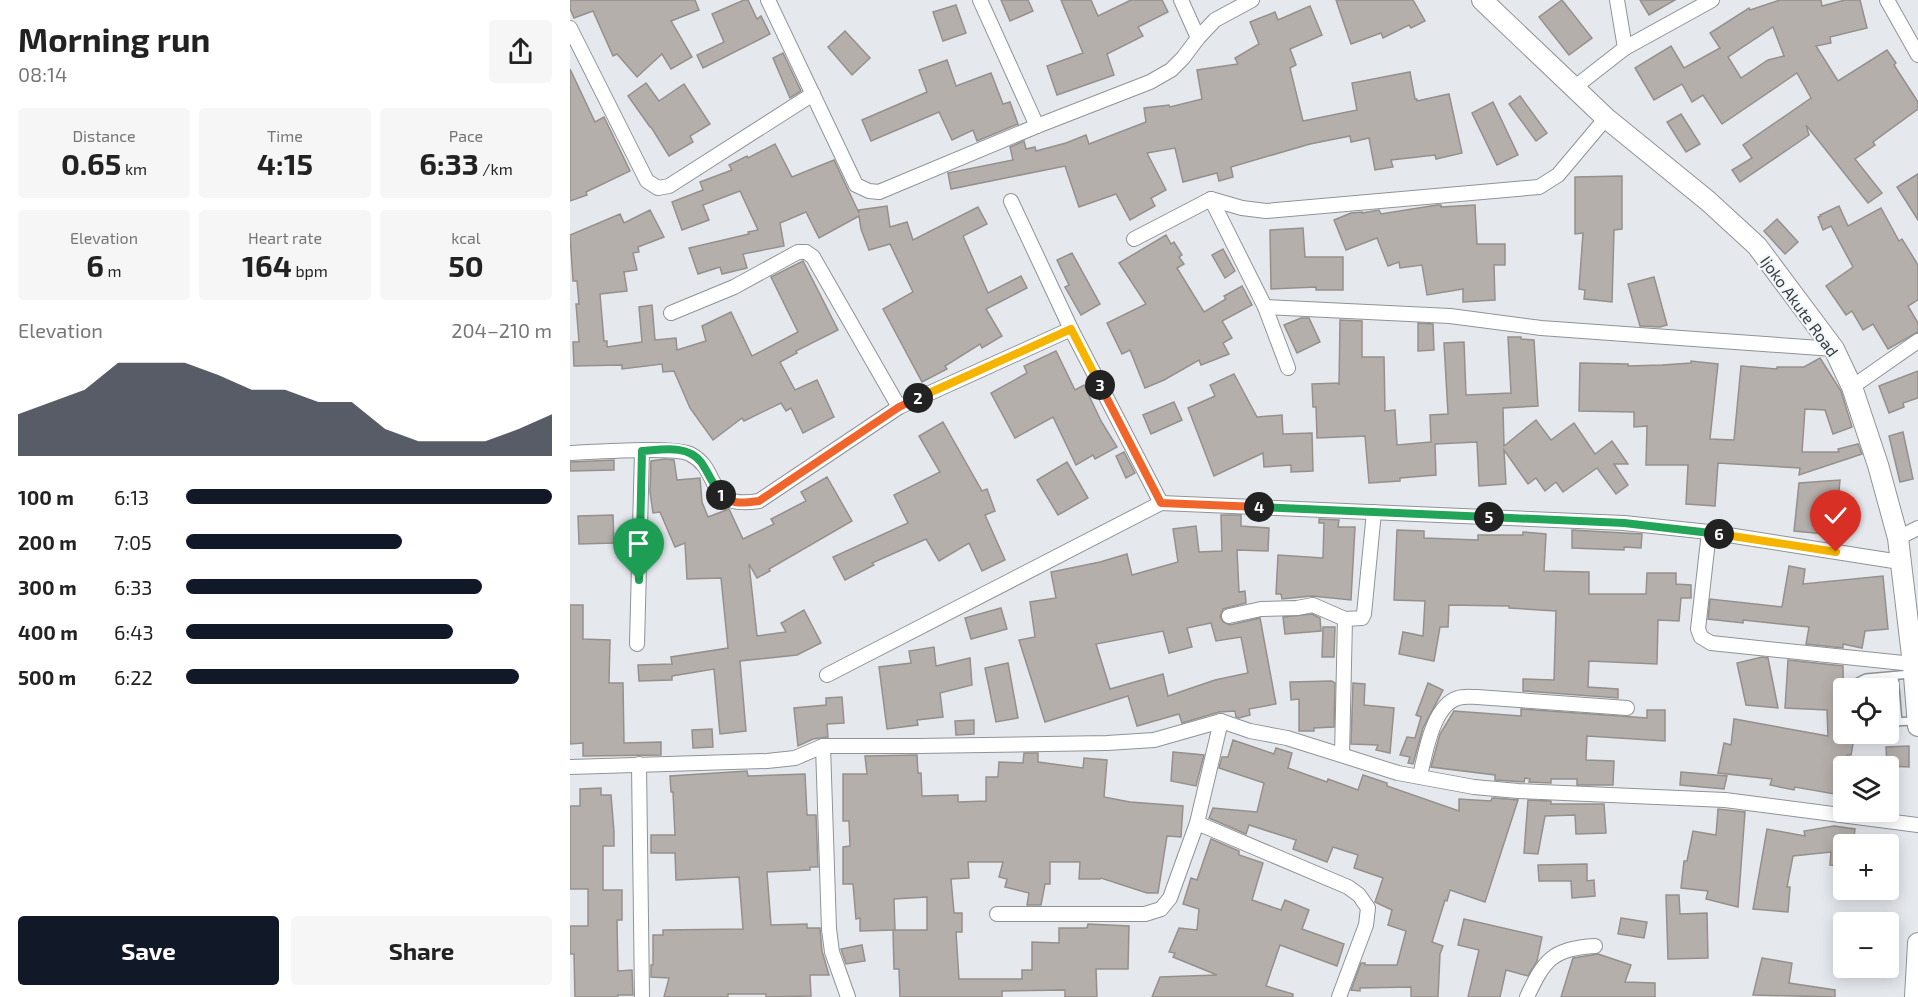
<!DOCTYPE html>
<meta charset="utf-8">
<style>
body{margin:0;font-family:"Exo 2",sans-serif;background:#f6f6f6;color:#222;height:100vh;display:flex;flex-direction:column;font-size:22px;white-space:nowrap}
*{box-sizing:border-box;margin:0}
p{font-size:20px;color:#767676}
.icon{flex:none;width:33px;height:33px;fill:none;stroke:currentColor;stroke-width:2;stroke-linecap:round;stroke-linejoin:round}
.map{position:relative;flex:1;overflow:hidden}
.drawer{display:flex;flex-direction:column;background:#fff;width:570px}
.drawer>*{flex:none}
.buttons{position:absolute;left:1263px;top:678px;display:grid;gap:12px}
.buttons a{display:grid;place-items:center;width:66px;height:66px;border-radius:6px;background:#fff;box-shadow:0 3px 15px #0003;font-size:30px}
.pin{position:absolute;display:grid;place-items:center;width:51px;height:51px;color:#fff;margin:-62px -26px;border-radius:50% 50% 50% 0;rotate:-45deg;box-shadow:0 0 6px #0007}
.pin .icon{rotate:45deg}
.km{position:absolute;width:30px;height:30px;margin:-15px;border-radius:50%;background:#222;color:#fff;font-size:16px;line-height:30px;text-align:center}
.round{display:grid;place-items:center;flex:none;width:63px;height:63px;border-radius:6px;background:#f6f6f6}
.headline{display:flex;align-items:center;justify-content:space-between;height:102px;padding:0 18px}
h1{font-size:33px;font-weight:700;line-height:45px}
.stats{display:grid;grid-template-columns:repeat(3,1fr);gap:9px;height:102px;padding:6px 18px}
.stats div{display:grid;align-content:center;border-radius:6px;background:#f6f6f6;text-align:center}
.stats b{font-size:30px;font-weight:700}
.stats small{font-size:16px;font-weight:400}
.stats p{font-size:16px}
.chart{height:168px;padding:12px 18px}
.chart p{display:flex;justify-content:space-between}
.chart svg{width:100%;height:108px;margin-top:6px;fill:#111827;opacity:.7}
.action{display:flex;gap:12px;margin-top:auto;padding:12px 18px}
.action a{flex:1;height:69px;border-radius:6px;background:#111827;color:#fff;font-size:24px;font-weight:700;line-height:69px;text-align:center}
.action a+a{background:#f6f6f6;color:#222}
ul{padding:0 18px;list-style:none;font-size:20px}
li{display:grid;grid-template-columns:96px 72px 1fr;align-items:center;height:45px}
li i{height:15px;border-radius:8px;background:#111827}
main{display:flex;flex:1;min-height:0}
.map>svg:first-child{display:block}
.building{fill:#b5afab;stroke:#95908c;stroke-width:1.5;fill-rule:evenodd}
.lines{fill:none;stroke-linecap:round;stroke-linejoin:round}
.lane-casing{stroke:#8f9397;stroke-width:10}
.street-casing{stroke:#8f9397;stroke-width:16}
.secondary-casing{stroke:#8f9397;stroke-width:22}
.lane{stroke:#fff;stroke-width:7}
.street{stroke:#fff;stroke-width:14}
.secondary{stroke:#fff;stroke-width:20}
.split-1-casing{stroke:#fff;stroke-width:12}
.split-2-casing{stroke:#fff;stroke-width:12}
.split-3-casing{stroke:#fff;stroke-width:12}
.split-4-casing{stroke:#fff;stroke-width:12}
.split-5-casing{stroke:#fff;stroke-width:12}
.split-6-casing{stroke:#fff;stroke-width:12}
.split-7-casing{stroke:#fff;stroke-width:12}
.split-1{stroke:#22a559;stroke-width:8}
.split-2{stroke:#f0652b;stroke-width:8}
.split-3{stroke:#f5b400;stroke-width:8}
.split-4{stroke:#f0652b;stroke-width:8}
.split-5{stroke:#22a559;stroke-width:8}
.split-6{stroke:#22a559;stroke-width:8}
.split-7{stroke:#f5b400;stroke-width:8}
.labels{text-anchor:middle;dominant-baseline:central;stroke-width:4.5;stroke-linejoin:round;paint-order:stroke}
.street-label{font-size:16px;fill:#393b3d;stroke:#f2f7fc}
</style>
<main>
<section class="drawer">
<div class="headline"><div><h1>Morning run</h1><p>08:14</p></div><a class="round"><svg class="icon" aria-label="share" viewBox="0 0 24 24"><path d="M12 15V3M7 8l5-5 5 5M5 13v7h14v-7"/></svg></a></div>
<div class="stats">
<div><p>Distance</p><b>0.65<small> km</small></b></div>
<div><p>Time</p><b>4:15</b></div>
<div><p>Pace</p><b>6:33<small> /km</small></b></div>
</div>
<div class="stats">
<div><p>Elevation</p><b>6<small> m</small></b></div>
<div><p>Heart rate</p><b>164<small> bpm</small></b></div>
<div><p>kcal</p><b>50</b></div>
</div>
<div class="chart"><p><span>Elevation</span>204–210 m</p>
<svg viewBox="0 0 160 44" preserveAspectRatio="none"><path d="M0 44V27L10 22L20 17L30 6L40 6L50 6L60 11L70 17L80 17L90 22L100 22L110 33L120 38L130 38L140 38L150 33L160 27V44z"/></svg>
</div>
<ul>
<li><b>100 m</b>6:13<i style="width:100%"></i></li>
<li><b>200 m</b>7:05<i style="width:59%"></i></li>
<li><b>300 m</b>6:33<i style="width:81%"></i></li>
<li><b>400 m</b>6:43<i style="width:73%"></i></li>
<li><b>500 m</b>6:22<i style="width:91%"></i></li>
</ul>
<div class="action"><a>Save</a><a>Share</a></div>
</section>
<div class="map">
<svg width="1348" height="997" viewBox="0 0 1348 997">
<rect width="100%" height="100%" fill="#e5e9ee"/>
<g class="building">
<polygon points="0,0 125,0 129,10 101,21 122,57 101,69 92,54 67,77 47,54 43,56 23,11 4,18 0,9"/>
<polygon points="174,0 178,0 187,19 191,16 200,34 133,68 127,55 154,42 142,14"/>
<polygon points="431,0 458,0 463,11 440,21"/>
<polygon points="491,0 521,0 528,16 561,0 592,0 598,12 568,27 573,36 537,54 544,75 487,95 477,66 513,53"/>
<polygon points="766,0 843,0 855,21 841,28 839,25 813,38 811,33 781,44"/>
<polygon points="992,0 1022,38 999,55 969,17"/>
<polygon points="1070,0 1105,0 1079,15"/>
<path d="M1210,0H1251L1252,6L1275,0H1290L1297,28L1260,37L1261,43L1246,46L1268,81L1317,50L1326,63L1324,65L1348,102V109L1303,142L1305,145L1285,159L1312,193L1298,203L1236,125L1239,135L1170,182L1162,170L1182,158L1173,145L1241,98L1227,73L1152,124L1133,95L1122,102L1112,84L1084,100L1065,68L1101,46L1114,68L1150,48L1140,33L1179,8L1180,10ZM1203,27L1214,56L1198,60L1171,78L1158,57Z"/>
<polygon points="386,5 396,33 373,41 363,12"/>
<polygon points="740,6 752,35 720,49 726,65 720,68 733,121 787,110 782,83 840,72 845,99 847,99 847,101 879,94 892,153 866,159 865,155 821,160 823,167 805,170 799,138 781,142 780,136 740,144 661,167 663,177 649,181 647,173 613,182 605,148 577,153 596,190 581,198 585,206 560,220 546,194 509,207 495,166 381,189 378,173 443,160 440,147 454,141 456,149 465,147 466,151 496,143 516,135 519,144 576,122 574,108 599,105 600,107 632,99 627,70 668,64 665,58 689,44 680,22 705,12 708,20"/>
<polygon points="275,31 300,58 282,75 258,47"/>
<polygon points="213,53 231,91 220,98 203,58"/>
<polygon points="377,60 386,86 421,73 433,104 440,102 448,124 407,141 403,130 382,140 369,112 301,141 292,120 357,92 349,70"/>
<polygon points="0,69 25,122 34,117 60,171 16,192 17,195 0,201"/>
<polygon points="76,83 89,101 114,84 140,124 120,136 123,142 99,156 81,127 80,127 58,96"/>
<polygon points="950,96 977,133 966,141 939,104"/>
<polygon points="923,102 948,155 927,165 902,113"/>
<polygon points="1111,114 1130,144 1116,152 1097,122"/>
<polygon points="205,144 222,177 264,160 289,213 289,210 317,206 320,227 337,222 343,240 408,207 417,224 393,236 418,293 451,276 457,288 416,309 432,336 412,348 410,344 375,366 377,369 352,382 313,309 343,292 320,244 299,250 291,229 289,216 249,238 236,212 210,223 214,246 173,254 177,268 152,274 150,267 128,274 119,248 179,234 178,232 188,230 170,191 133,205 139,220 112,230 102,202 133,190 130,182 162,170 159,165 177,156 178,158"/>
<polygon points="1348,174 1348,220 1327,187"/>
<polygon points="1052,176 1052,229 1044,230 1042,302 1014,299 1015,290 1009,289 1013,233 1005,234 1005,177"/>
<polygon points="867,205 871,205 871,207 905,205 907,244 935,244 935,265 924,265 925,300 893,302 893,289 857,295 852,265 830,268 829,262 818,266 807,238 776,250 764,220 781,213 792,212 792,213 809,210 811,214"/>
<polygon points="1269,206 1278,226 1311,208 1329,241 1332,239 1348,265 1348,300 1338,306 1348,323 1348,332 1318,349 1303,324 1293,330 1282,311 1276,315 1256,286 1283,267 1261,226 1253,230 1248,217 1251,216 1250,215"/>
<polygon points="80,210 94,237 68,247 69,252 63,253 67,270 54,272 57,291 30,294 34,341 37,341 37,347 72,342 69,307 82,305 85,340 106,338 107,350 136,341 132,326 161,312 182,356 228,332 201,277 233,261 268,330 226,351 227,353 210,362 225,390 247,380 264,417 233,433 221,408 216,411 211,403 174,421 172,418 143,440 120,408 104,371 93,372 92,364 52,369 52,365 4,366 3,342 9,342 6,304 9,304 7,281 3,281 0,235 50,214 54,223"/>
<polygon points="1207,219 1228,242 1215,254 1194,231"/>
<polygon points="733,228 735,257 773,257 773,290 746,290 746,287 701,289 700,230"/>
<polygon points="596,235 601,244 604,242 612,255 609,257 614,264 607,268 634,312 656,299 654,296 672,286 682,305 652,321 662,338 653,343 659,354 631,365 629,360 594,380 575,388 560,350 552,354 537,323 576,304 549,263"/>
<polygon points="653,249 665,271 655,278 642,255"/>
<polygon points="502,253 530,304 511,315 495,287 499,285 487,260"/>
<polygon points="1084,277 1097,325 1090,327 1070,326 1058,284"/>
<polygon points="731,318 739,318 750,342 727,353 714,325"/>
<polygon points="770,320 792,321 792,357 814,357 815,411 825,410 827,445 861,442 860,415 878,414 874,343 894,342 896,395 941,393 938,337 951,337 951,339 964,340 968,406 933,408 934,446 966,420 981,440 1004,423 1025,454 1042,441 1058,464 1044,464 1058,485 1046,494 1027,468 993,492 986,482 975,491 966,478 958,484 934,450 936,484 909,486 907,442 865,444 866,475 830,478 830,481 799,483 795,436 747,438 746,407 743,407 742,384 768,383 769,385"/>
<polygon points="848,323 863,324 864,350 848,351"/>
<polygon points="486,351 505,390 514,385 531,421 547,447 525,459 523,455 506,465 483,417 445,438 421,393 457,373 454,366"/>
<polygon points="1250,358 1271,391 1282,427 1263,434 1255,410 1235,409 1232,452 1269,452 1268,449 1288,444 1292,454 1229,475 1230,468 1148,463 1145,506 1116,504 1118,465 1076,465 1077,426 1064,427 1064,412 1009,411 1010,363 1058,364 1058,366 1092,365 1121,363 1121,361 1148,364 1140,439 1164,440 1171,366 1207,369 1207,367 1234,367"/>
<polygon points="1348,371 1348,398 1333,403 1334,407 1319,413 1309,386"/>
<polygon points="664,374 687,417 712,415 713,434 742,433 743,471 721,472 721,465 694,467 693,453 644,476 618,408 645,396 640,385"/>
<polygon points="604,402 612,420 581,434 573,415"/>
<polygon points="373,422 412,491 417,489 425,511 415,515 435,560 412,571 399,543 369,561 356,539 302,563 304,565 275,580 263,557 338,523 324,495 370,472 349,436"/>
<polygon points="1333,432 1343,479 1330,482 1319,436"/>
<polygon points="554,452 565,473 556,478 546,456"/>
<polygon points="95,459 104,460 107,480 130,478 132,502 138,517 159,509 173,539 204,524 201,519 236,501 231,492 257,477 282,521 199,569 200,571 187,578 179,564 187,636 216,632 211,623 234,610 251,643 227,655 170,661 176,731 150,734 144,669 102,676 102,680 69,681 68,665 102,664 101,657 158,648 151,578 117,579 115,543 105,547 90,512 83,513 80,492 81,461"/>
<polygon points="44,460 44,470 0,471 0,462"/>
<polygon points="497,462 518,498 488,515 467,480"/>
<polygon points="1270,480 1265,535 1224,531 1229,483"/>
<polygon points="43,515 44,543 9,544 8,516"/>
<path d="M651,515H671V526L699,528L698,551L667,550L669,592L675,591L676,603L653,609L650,617L653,622L660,625L690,618L706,704L679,709L680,715L669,718L666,717L665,711L649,712L612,723L609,714L567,726L558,696L475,722L449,640L465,637L460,602L486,598L481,572L530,562L557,554L562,575L608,562L603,529L626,526L629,552L652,551ZM641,623L646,641L671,637L678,673L645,680L598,696L593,674L540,689L526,644L593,631L599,653L622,647L617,628Z"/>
<polygon points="749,519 769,520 768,527 785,527 781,600 742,596 712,599 711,594 706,594 708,555 753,558 754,523 749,523"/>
<polygon points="827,530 854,531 854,538 908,540 908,535 953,535 953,532 976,534 974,571 1019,572 1019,594 1076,594 1077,573 1106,573 1106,584 1121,585 1121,598 1111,598 1109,621 1088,620 1087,664 1019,661 1018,687 1048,689 1048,698 953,691 953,679 984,680 986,611 939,608 939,606 879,605 878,627 870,627 864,661 829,654 833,632 853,636 855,601 824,600"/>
<polygon points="1002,530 1072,534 1071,548 1054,547 1054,550 1002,548"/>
<polygon points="1219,566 1235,569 1233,584 1313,576 1318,629 1295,631 1292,648 1273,644 1273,648 1236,644 1239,627 1173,620 1173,623 1138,619 1140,599 1212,607"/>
<polygon points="0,605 13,605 13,639 40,640 39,683 53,683 54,743 91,742 91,755 13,756 13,743 0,744"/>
<polygon points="431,608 437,629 401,639 395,618"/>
<polygon points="742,614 750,618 751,631 715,634 713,617"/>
<polygon points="753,627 765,627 764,657 752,657"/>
<polygon points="364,647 366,666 400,658 402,685 370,693 373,717 347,720 348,725 317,729 309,667 341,663 339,651"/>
<polygon points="1192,657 1198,658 1208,708 1176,705 1167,663"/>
<polygon points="1218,660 1273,666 1274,736 1284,738 1281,755 1277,755 1274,766 1270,795 1225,787 1224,790 1200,785 1202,779 1148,773 1154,743 1161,745 1164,719 1258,736 1257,710 1215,708"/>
<polygon points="438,663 448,718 426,722 415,668"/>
<polygon points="762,681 765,683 764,727 744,728 744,731 729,731 729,699 721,700 720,682"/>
<polygon points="783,683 795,684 794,705 824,708 820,753 806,750 808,745 781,744"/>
<polygon points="858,683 873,690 853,728 843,764 838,763 840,757 830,755 837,737 845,738 851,717 846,715"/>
<polygon points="272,697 274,723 257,724 258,737 243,739 228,746 224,708 256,705 256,698"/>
<polygon points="951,709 1077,718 1077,710 1095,710 1095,741 1017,736 1016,760 1044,761 1043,785 1007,785 1007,779 981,779 981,783 959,782 960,779 955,778 954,782 925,780 925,775 861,767 870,734 884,711 951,716"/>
<polygon points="404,720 404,734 386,735 385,721"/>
<polygon points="142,729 143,747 123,748 122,730"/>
<polygon points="663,740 704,754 706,748 722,753 718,768 757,782 758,779 788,790 793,775 817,783 817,786 889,811 889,799 921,801 922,798 925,798 948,800 915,902 880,890 877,901 875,900 862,942 873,946 870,954 868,997 841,997 841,987 790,988 790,991 781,990 791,963 795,963 795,965 827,965 836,931 818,925 822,910 805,902 813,878 784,868 788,855 763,847 757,862 723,849 726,840 679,825 676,834 639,818 643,808 687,812 694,783 649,768 652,757 658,757"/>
<polygon points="1339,746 1339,767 1317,766 1316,747"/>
<polygon points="603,752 634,755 626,786 601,781"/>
<polygon points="454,753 468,753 468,762 513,768 514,758 537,760 534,797 560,802 613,806 611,837 597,836 588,893 577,893 531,878 530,879 509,879 510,862 480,862 480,884 475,884 471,905 457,905 459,893 435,887 437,879 429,877 433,862 398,862 399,878 381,879 384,913 392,913 392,932 386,932 389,979 452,979 452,970 462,970 462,942 489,943 489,928 517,928 518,924 559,926 558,969 526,969 527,997 495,997 495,990 432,991 432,997 330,997 329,969 324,969 323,930 357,930 357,897 324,899 325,930 290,931 290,918 286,919 283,884 273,884 273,847 280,846 279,821 273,821 273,774 297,774 295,756 347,755 348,773 351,773 352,796 388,795 388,802 416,801 416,777 428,777 429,762 453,763"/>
<polygon points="177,771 178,776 235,774 237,815 246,815 248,867 240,867 240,870 197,872 201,925 237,924 237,928 250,928 252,951 259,975 240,975 241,996 196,997 196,994 158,994 158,997 94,997 99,978 81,977 81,965 83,965 83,935 93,935 93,930 173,929 169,877 106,880 105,853 81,853 81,835 105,835 103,792 101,792 100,776"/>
<polygon points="1111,772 1157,776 1154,789 1110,785"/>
<polygon points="31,788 31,795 41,795 44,832 44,846 33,846 33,890 52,890 52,920 47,920 48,971 62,970 63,995 48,995 48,997 5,997 4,954 0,954 0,926 18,926 18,889 0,889 0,806 10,806 10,789"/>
<polygon points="958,800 981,801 981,804 1034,804 1036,833 1006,834 1005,815 975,816 968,854 954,853"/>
<polygon points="1148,809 1175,812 1168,907 1136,899 1138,891 1111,888 1114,861 1117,861 1123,831 1146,835"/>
<polygon points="1264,826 1285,829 1283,844 1274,844 1274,866 1260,865 1261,852 1223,856 1217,887 1220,887 1218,912 1183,909 1197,829 1235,836 1234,831"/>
<polygon points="641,839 669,851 669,855 693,863 682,900 711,910 715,900 739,910 732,929 774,944 767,966 710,945 696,986 723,994 723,997 582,997 590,977 647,975 603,957 605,953 599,952 609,928 627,930 629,909 613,904 621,878 627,880"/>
<polygon points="1017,864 1017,881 1024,880 1025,896 1002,898 1001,881 969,881 968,865"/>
<polygon points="1096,895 1109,895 1110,914 1137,913 1138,958 1098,959"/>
<polygon points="1051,918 1077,922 1074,938 1048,934"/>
<polygon points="894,919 972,937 967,961 958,976 936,970 930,997 898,997 909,950 888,945"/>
<polygon points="292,945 295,961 276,964 271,949"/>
<polygon points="1028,954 1061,965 1055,982 1085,983 1085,997 991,997 1003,958"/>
<polygon points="1192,958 1222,963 1219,983 1265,990 1265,997 1183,995"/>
</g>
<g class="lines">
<defs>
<g id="lane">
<polyline points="1324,676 1328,722"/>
<polyline points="1287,688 1288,682 1296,678 1341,674"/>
<polyline points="1318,722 1345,721"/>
</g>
<g id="street">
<polyline points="198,0 286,185 299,191 309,192 467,126 580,82 601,70 613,58 628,38 645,20 682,0"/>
<polyline points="410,0 467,126"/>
<polyline points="611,0 628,38"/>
<polyline points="1047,0 1055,48"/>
<polyline points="1317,0 1348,55"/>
<polyline points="0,28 77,181 88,188 99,186 243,94"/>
<polyline points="1005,87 1055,48 1142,0"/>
<polyline points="641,199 695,307 718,368"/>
<polyline points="441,201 501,329 591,503"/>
<polyline points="564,239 641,199 672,208 696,211 969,187 988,175 1036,118"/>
<polyline points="695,307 880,316 971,328 1264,349"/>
<polyline points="101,313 164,287 228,252 236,252 243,257 329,407"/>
<polyline points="1282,387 1348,341"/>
<path d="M0,453C23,452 104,446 120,454C153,471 133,510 189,501L329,407L501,329"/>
<polyline points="1139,532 1128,629 1131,637 1141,643 1343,664"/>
<polyline points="1328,538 1348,528"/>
<polyline points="659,616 691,609 727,608 743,605 775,619"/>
<polyline points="67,644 72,451"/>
<polyline points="257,675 591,503 1054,523 1139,532 1330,562"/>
<polyline points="253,746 259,929 262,952 278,997"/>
<polyline points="772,755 775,619 792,618 794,614 804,512"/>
<polyline points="69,764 72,997"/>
<polyline points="0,767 197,761 225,758 253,746 348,746 537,743 584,740 651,721 680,731 717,738 828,773 904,787 948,791 1155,800 1348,825"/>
<path d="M850,776C855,754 863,705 888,698C894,696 901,697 907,697L1057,708"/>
<polyline points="627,823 778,887 789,895 798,908 796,925 769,997"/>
<polyline points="427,914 575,914 591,909 600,898 627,823 651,721"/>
<path d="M957,997C974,960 983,948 1025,946"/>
</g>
<g id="secondary">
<polyline points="912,0 1036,118 1138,201 1187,246 1264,349 1282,387 1308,465 1328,538 1343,664 1348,726"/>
<polyline points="1345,997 1348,943"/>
</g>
</defs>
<use href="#lane" class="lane-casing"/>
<use href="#street" class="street-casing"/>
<use href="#secondary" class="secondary-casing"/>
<use href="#lane" class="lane"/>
<use href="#street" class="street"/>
<use href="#secondary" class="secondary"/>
</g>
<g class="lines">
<defs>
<path id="split-1" d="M69,580L72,451C91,450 117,444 131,462C138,472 143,485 151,495"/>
<path id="split-2" d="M151,495C163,505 174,503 189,501L329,407L348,398"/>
<polyline id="split-3" points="348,398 501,329 530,385"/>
<polyline id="split-4" points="530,385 591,503 689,507"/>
<polyline id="split-5" points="689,507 919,517"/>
<polyline id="split-6" points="919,517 1054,523 1149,534"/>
<polyline id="split-7" points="1149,534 1266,552"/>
</defs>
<use href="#split-1" class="split-1-casing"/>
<use href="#split-2" class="split-2-casing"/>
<use href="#split-3" class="split-3-casing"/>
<use href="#split-4" class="split-4-casing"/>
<use href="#split-5" class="split-5-casing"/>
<use href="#split-6" class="split-6-casing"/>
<use href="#split-7" class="split-7-casing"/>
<use href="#split-1" class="split-1"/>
<use href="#split-2" class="split-2"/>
<use href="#split-3" class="split-3"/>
<use href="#split-4" class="split-4"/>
<use href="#split-5" class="split-5"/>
<use href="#split-6" class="split-6"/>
<use href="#split-7" class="split-7"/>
</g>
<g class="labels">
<g class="street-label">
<text transform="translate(1230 306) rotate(54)">Ijoko Akute Road</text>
</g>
</g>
</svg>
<div class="buttons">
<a><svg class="icon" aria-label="locate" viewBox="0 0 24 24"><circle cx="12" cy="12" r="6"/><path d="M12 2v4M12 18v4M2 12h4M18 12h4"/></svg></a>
<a><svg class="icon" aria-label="layers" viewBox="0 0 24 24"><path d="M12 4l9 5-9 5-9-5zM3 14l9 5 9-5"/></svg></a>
<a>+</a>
<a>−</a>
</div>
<div class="pin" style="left:69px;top:580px;background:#1e9e55"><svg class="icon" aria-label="arrive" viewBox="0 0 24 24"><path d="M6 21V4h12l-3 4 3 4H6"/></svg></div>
<div class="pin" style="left:1266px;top:552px;background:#d93025"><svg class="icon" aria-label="check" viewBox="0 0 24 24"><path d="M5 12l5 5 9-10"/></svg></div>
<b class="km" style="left:151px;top:495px">1</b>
<b class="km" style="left:348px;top:398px">2</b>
<b class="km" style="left:530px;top:385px">3</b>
<b class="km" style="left:689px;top:507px">4</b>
<b class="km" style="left:919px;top:517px">5</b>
<b class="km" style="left:1149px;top:534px">6</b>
</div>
</main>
